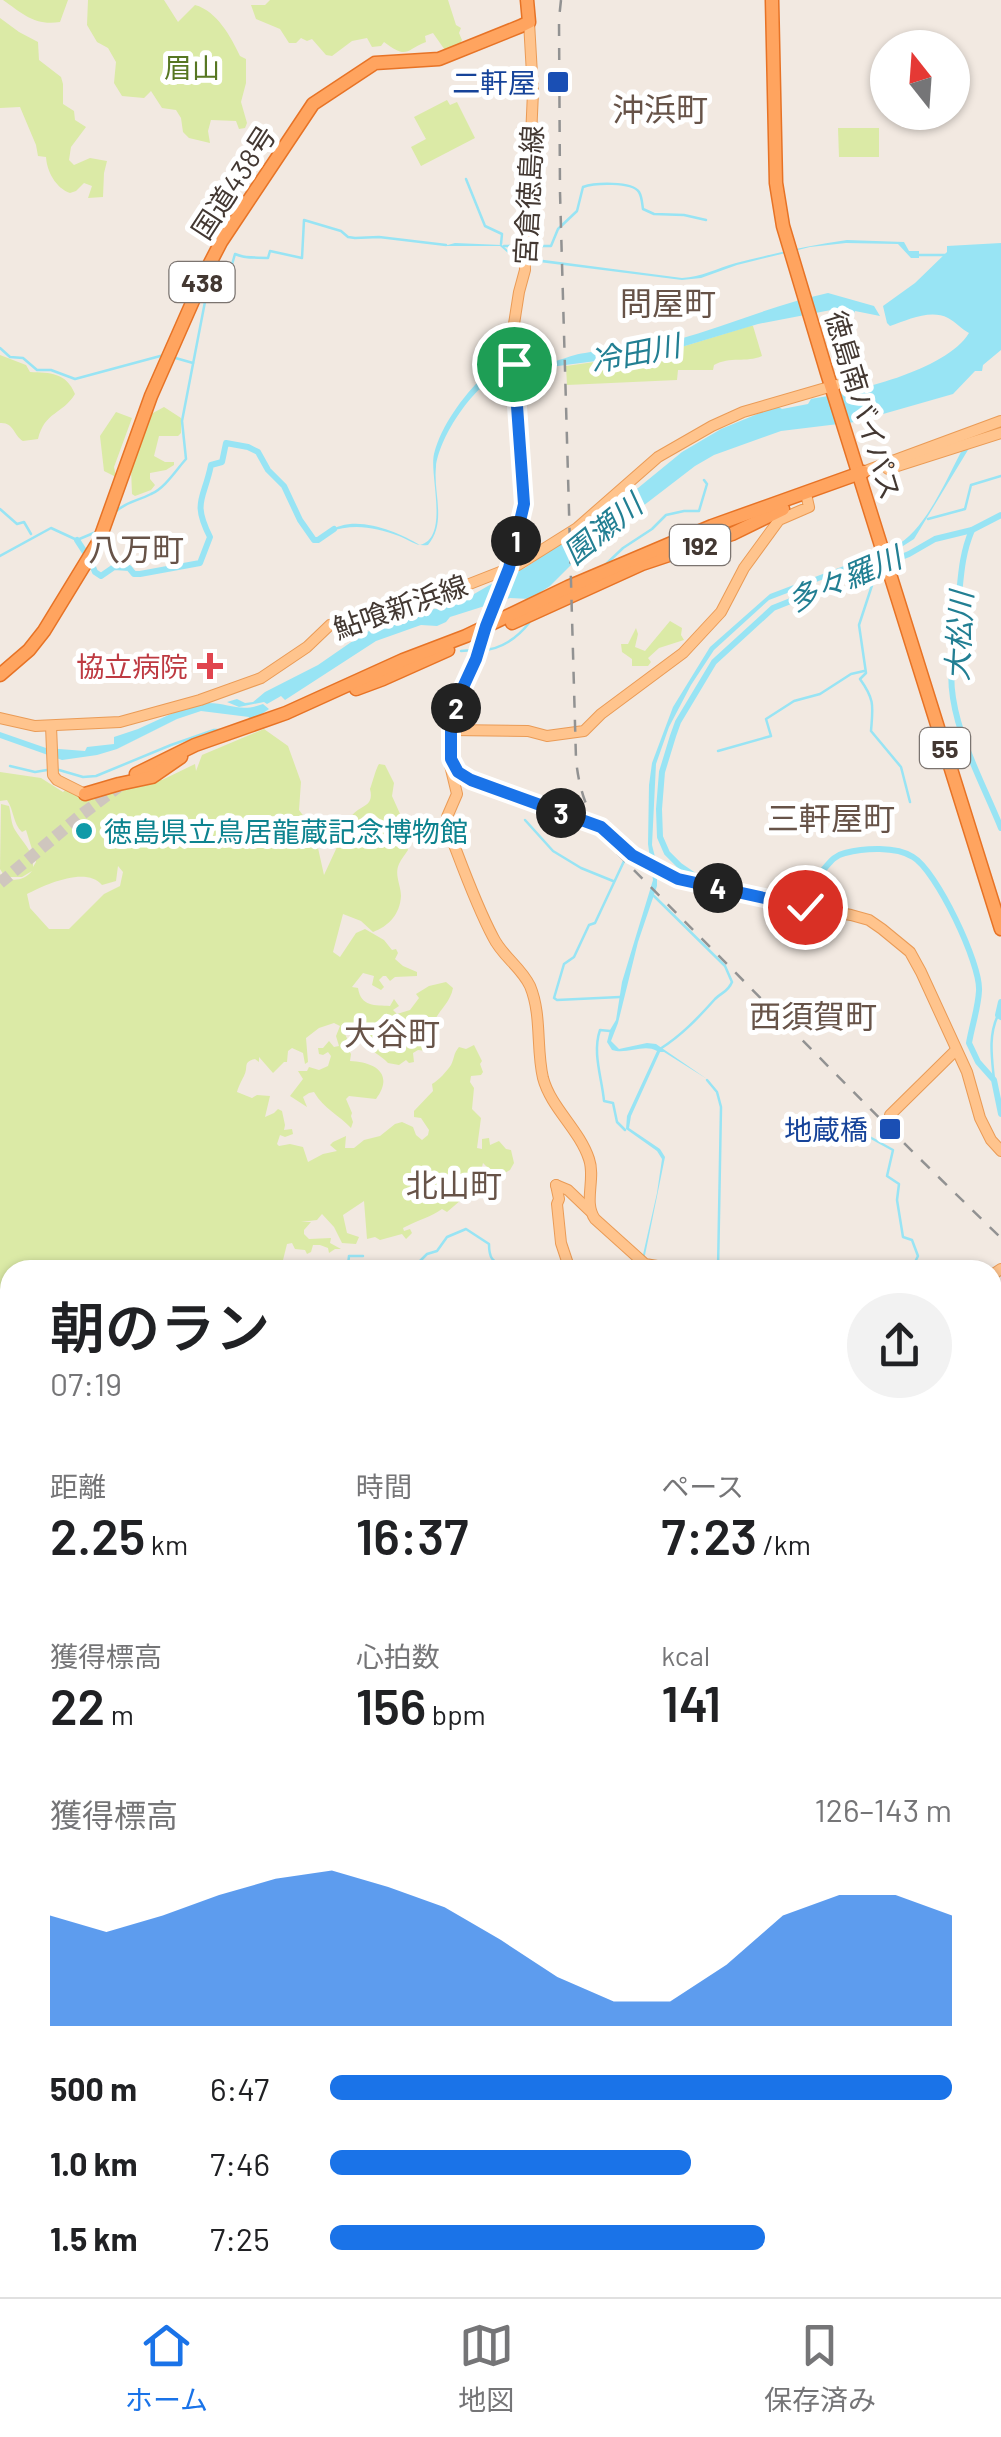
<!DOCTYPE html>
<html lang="ja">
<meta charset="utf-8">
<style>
body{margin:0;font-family:Barlow,"Noto Sans JP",sans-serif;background:#f2f2f2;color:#202124;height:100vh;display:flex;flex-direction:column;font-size:38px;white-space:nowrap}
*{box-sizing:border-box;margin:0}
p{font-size:32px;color:#757577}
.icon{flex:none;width:55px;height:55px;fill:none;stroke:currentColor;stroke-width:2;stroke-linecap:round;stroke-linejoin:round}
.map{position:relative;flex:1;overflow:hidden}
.sheet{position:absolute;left:0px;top:1260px;width:1002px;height:1038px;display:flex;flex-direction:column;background:#fff;border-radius:30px 30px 0 0;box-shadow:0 2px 8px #0004}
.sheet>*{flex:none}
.needle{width:65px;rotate:343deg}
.tools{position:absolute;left:870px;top:30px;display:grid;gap:20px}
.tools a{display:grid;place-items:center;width:100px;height:100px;border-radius:50%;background:#fff;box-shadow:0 2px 8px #0004;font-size:50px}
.pin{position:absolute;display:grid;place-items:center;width:85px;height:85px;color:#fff;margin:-42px;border:5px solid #fff;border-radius:50%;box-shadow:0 2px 10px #0007}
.km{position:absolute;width:50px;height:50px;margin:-25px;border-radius:50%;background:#222;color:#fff;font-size:28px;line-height:50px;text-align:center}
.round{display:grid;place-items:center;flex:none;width:105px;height:105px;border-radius:52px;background:#f2f2f2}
.summary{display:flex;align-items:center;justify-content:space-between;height:170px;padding:0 50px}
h1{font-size:55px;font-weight:600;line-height:75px}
.metrics{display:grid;grid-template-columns:repeat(3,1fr);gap:15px;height:170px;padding:10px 50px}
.metrics div{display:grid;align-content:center}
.metrics b{font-size:50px;font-weight:600}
.metrics small{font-size:28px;font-weight:400}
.metrics p{font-size:28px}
.chart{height:280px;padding:20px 50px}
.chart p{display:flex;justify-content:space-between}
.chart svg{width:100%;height:180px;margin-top:10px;fill:#1a73e8;opacity:.7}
ul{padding:0 50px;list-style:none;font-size:32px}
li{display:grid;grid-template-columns:160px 120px 1fr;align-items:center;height:75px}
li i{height:25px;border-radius:12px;background:#1a73e8}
.menu{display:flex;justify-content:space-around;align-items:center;height:140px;border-top:2px solid #e0e0e0;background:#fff;font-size:28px;color:#757577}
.menu a{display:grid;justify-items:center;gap:5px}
.menu .active{color:#1a73e8}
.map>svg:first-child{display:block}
.green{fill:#dbeaa6;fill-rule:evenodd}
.water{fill:#98e4f4}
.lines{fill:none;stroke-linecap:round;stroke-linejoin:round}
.stream{stroke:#98e4f4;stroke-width:2.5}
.river{stroke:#98e4f4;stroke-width:6}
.highway-tunnel{stroke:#cfc6be;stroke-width:12;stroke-dasharray:12 6;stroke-linecap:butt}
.major-casing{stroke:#ea9b56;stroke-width:12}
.highway-casing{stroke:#e77326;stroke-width:15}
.major{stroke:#ffc48d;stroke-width:10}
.highway{stroke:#ffa45f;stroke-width:12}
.rail{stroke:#929292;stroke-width:2.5;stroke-dasharray:12 12;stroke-linecap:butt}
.route-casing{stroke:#fff;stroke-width:20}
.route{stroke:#1a73e8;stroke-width:12}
.transit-dot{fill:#1a4fb4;stroke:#fff;stroke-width:4}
.health-dot{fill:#e0444e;stroke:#fff;stroke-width:4}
.culture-dot{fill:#0f9aa8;stroke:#fff;stroke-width:4}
.labels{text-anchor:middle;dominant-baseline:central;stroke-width:10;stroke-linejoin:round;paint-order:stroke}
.shield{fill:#fff;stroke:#7b7470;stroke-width:2.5}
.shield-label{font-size:25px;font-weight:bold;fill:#433832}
.park-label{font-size:28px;fill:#577722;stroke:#fff}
.transit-label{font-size:28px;fill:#164399;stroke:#fff;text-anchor:end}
.street-label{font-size:28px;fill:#433832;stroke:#fff}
.health-label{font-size:28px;fill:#be3a42;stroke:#fff;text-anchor:end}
.culture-label{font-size:28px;fill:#0d838f;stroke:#fff;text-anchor:start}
.water-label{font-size:30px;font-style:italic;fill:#227f93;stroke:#fff}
.quarter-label{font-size:32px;fill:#675348;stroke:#fff}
</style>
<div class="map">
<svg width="1001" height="2297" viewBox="0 0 1001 2297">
<rect width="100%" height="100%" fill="#f2e9e1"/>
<g class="green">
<path d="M3,0H68L60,22C35,26 23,14 3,0Z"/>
<path d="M88,0H164L178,22L195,5C217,11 231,37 240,56L246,59V83L241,102L247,123L245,128L239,129L236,121L211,120L208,131L210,143L189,138L183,132L181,118L176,110L162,108L151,91L144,98L122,96L114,83L116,62L108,48L97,42L87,25Z"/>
<path d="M270,0H448L456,25L461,28L459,33L462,40L457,49L447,53L433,33L425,36L426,42C405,50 408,60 384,42L381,46L372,47L367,38L352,41L332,56L326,55L312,39L307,41L301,38L296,43H289L280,29L256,19L251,5H265Z"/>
<path d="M0,18L19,32L38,42L39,60L61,77L63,84V104L74,111L75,120L86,127L71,147L69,160L74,165L90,158L107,161L104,173L103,197L88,198L92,186L84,183L76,191L70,193C56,188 47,172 46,157L38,156L36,145L20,107L0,108Z"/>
<polygon points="447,100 450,105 457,102 475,138 421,166 411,147 426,139 414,117"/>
<polygon points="838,128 879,128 879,157 839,157"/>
<path d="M750,326H753L762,356C746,363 730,356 714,365L713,370H678L677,380L567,385L566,366L665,352Z"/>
<path d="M0,355L26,365L30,372C50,373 66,372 75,394C62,415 45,411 38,439L23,441C13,435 14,422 0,423Z"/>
<polygon points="164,407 181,418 181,433 178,436 159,436 154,456 165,462 174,462 174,465 166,470 150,473 150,479 155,485 151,490 135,496 132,494 131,469 151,414"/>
<polygon points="116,412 132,418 114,467 116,477 104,471 100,436"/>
<polygon points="670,621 682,628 681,635 684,640 659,648 648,658 651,662 648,666 632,666 632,659 622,652 621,644 628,644 636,628 638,634 635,647 645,651"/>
<path d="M264,729L288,746L301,782L299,810L314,830L324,875L343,834L348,833C349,828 348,822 351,817C358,805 375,808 370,789C372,784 376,768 379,764L385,765L394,783L392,796L405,825L408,850C405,855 401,859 399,864C394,875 401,885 401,896C400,914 389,926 373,932L361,921L343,914L333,952L340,957L356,933L365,929L384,940L392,950L396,949L398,953L395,959L403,966L417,972V976L395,977L390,981L386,976H383L379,980L384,987L381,990L372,985L374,976L363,973L352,987L358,988C361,1007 375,1005 390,1006L394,999L399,1006L393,1010L397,1014L410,1010L419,998L416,994L429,986L446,982L453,988C450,1004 437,1011 433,1025L437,1030L434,1043L426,1051L418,1050L413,1053L414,1062L409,1063L406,1060L399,1065L388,1063C381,1055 372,1053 366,1043L370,1044L376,1039L364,1034L358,1037L345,1034L349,1043L348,1049L351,1054L350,1061C374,1062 395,1073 376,1099L349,1096L346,1099L352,1113L351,1116L353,1122L351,1128C339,1115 324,1109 314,1092L309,1093L303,1097L307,1107L290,1096L303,1079L298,1071H307L309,1067L319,1070L328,1066L331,1056L328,1052L323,1055L319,1054L318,1048H323L329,1041L334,1047L339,1046L336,1036L340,1026L334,1023L319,1028L306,1038L308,1062L305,1064L303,1053L292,1048L288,1051L287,1062H284L273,1073L259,1057V1062L255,1059C242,1062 249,1067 244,1076C241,1082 239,1085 237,1092L252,1098L257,1095L270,1096L265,1117L274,1113L278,1109L282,1111L285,1125L284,1130L292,1129L293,1134L285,1137L280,1135L277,1144L279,1146L290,1144L303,1147L308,1162L323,1154L337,1151L330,1145L333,1142L346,1136L345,1148H354L364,1140L380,1136L395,1124L402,1122L413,1127L416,1135L422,1140L428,1135L429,1130L421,1118L414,1117V1111L433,1091L432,1084C438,1081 447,1071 451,1065C455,1057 453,1054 459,1047L466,1049L474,1045L482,1061L480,1064L483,1072L481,1075L471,1076L470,1082L474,1088L472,1109L481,1118L477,1148L482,1149V1139L489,1138L490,1145L499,1141L506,1149L511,1150L514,1163L510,1170L503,1174L500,1171L495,1175L501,1186L487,1194L484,1189L491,1184L487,1167L483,1163L482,1167L478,1169L475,1184L480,1189L478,1195L474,1194L473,1187L467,1188L472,1197L471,1201L461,1200L447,1212L442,1209C431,1217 418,1220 403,1228L404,1231L410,1229L412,1233L406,1239L402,1234L380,1240L375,1237L367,1239L364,1201L343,1215L347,1233L359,1237L356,1244L342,1243L334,1227L322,1214L317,1220L301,1222H311L304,1230V1234L309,1239L331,1238L330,1243L341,1249H335L329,1253L328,1248L320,1245H313L311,1252L307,1254L305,1250L295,1249L292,1243L287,1244L283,1260L291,1267L296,1264L298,1269L302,1270H10V1531H1L10,1569V1717L8,1720L10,1722V1917L3,1923L1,1944L6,1951H10V2041L0,2033V874C10,883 24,881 32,871L22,877H5L0,869L1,804L9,806C11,814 11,824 15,830C23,843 34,851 33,867L36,862L26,830L22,832C13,824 14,810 7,800L0,801V772L41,778L63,792L68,787L77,791L156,779L162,780L195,764L196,771L202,755ZM118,866L123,872L120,886L104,894L69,929H49L30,908L27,894C46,884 87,866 102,885L116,881Z"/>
<polygon points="1001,1369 1001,1545 992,1541 992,1375"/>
<path d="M10,2191V2288H476L470,2297H0V2239L5,2233L4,2226L10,2222C9,2207 0,2205 10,2191Z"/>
<polygon points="512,2288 534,2288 548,2293 550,2288 679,2288 675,2297 542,2297 529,2293 526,2297 510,2297 521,2291 511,2290"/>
<polygon points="786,2288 960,2288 957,2297 798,2297 790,2293"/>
</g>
<g class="water">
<path d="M847,240L904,242L909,251H919V258H911L898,244L846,243L810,247L737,265L701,278L682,280L515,259L500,246H444L455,243L502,245L514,256L682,278C701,277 718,268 736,263C773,254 809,245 847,240Z"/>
<path d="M1001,243V350L983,365L982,371H975L953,394L855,422L781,431L714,455L695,466L587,549L550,586L530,599L510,598L450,617L446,622L437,626L421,625L376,641L285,700L281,696L267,704L264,702L239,707L227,702L237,699L245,703L253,702L265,692L318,665L360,636L382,624L462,601L500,579L525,568L627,497L682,452L721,429L777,406L782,409L808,404L811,399C853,392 946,371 969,333C961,329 956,322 948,318C930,309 908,320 890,326L887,323L883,306L915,283L947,252V246Z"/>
<path d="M828,293L874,306L880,316L855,311L847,330L834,332L831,310L758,324L665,352L504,373C475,382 439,437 436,467C433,493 447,522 428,545C416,547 410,540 399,536C374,527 354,523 328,532C354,513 396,531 420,545C450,537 429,476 434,454C441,426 463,396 483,377C499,362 534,366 556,361C566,358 575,354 585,353C615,347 646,348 676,340C727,326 776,304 828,293Z"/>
<path d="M971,445L914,539L892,553L769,600L714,650L691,685L669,727L656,764L652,845L657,865V886L638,942L618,1023L611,1041L619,1049L647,1043L656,1044L707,1079L664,1052H660L631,1116L629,1128L660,1149L665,1157L644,1260L642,1259L657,1193L662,1159L657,1151L626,1129L627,1116L657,1051C644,1043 627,1055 612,1050L607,1042L610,1030L616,1020L622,982L653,880L648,844L649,785L652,763L673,707L710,647L770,594L894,547C925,531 945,482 961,452Z"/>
<path d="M208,703C230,703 240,713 263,704L269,709L246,725L249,717L201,711L177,719L117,749L97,755L62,760L0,738V732L46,748L85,751L87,747L114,744V737L138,729L184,708Z"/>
</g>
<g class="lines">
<g class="stream">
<polyline points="466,179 485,226 502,234 501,244"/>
<polyline points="504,246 521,246"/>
<path d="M529,246H551L558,229L577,211L583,187C594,183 632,181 639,192C642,197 642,203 643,209L654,214L684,215L706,220"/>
<polyline points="918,255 945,255"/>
<polyline points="0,348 10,357 23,358 37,370 51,370 75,379 164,355"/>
<polyline points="172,357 193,363"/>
<polyline points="0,509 17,524 24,522 31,534"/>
<path d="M115,512C129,500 136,502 151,494C165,488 176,470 186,459L182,421L209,281L227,282L235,254C246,259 256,257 268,258L270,251L302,258L304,220L341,231L348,237L355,238L379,237L446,245"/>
<polyline points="928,519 965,509 971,485 1001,476"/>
<polyline points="0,556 51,528 77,540 96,532"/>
<polyline points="604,566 623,548 652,529 666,515 684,511 699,511 707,484 704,480"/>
<path d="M878,567L859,625L866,673L860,679C875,700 873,706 871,731L901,767L910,802"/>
<path d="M482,650C501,650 518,637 529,623"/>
<polyline points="461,651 474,650"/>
<polyline points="718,751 771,736 766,719 794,701 820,694 851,674 864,671"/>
<polyline points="10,766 35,772 47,770"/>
<polyline points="59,770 83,777 96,776 171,745 214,730 221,730"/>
<polyline points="525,820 553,851 581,868 613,881"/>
<path d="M654,896L725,966L732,982C728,992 722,992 715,999C698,1018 682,1035 660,1049"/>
<polyline points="620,997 557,1000 554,998 564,964 574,957 589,925 595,923 625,859"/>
<path d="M610,1031L600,1030C592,1053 602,1078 604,1101L613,1103L617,1122L625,1130"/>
<polyline points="707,1080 717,1092 721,1107 718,1270"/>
<path d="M994,1080C992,1058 988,1036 998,1015"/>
<polyline points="855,1129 893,1150 887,1176 899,1184 897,1200 903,1237 912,1240 918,1256 911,1270"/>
<path d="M369,1262L390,1269L408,1266L420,1261L427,1254L437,1251L447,1237L466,1229L489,1244C489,1266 498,1260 512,1270"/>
<polyline points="684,1268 700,1270"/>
<polyline points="329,1270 348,1265 349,1256 363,1256"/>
<polyline points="638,1270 639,1268"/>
<polyline points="992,1863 1001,1870"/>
</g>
<g class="river">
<path d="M972,530C961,556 961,578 958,605C955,635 948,668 953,698C960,743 984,786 1001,828"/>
<polyline points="77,540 88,557"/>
<path d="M90,560L95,572L101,576L114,567L129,568L134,574H140L200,563L210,537C192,501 204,500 211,465L222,462L226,443L248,447L258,452L268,470L284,486L300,520L314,540H318L334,529"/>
<polyline points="702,881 680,866 667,853 660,837 659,809 662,772 673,736 678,722 714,662 773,608 909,554 935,539 972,530 1001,515"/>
<path d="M768,895C771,896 773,897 776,897C778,896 814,878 817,876C827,868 831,856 845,853C864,848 896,846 913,857C936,870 981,964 979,991C978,1009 972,1025 969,1043L978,1062L994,1080L1001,1114"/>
<polyline points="1001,1002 998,1015 1001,1017"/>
<polyline points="992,1850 1001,1844"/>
</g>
<polyline class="highway-tunnel" points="0,883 81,815 122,784"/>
<defs>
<g id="major">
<polyline points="529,22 533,92 529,182 524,225 525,270 519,292 511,343 520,431 524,504 509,568 486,627 477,659 459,696 451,730 451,759 459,772 471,780 588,824 605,829 632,855 678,879 777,902 851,915 869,920 882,929 910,952 921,972 967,1072 980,1118 991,1140 1001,1151"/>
<polyline points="888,469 1001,433"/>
<polyline points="863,472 1001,421"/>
<polyline points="0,718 35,726 120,722 200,700 261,678 307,647 330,625 393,614 518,565 577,528 658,457 712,426 743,412 836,385"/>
<polyline points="51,726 53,775 57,780 85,794"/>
<polyline points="451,730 528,731 547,736 584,731 601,714 683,653 721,612 744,568 779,520 809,507 806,494"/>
<path d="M450,765L457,794L447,817L448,829C462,865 475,903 493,937C502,956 521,967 530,986C542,1015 536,1048 543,1078C551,1108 579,1129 589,1159C596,1179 583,1202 595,1219L645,1264L681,1270"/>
<polyline points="890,1115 956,1050"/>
<polyline points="556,1185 559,1199 557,1204 561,1243 570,1270"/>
<polyline points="556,1185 568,1190 590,1211"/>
<polyline points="992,1275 1001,1269"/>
<polyline points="677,2297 680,2288"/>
</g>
<g id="highway">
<polyline points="772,0 776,183 783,226 827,373 1001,929"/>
<polyline points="512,623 642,564 732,534 783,509"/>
<polyline points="0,675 29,650 44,631 99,541 151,396 207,269 221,242 313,104 375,63 439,59 521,26 529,22 527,0"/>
<polyline points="356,689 383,679 448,650"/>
<polyline points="136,774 195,745 286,713 403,660 466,636 568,587 712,526 863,472"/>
<polyline points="85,794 119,784 152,777 181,757"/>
</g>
</defs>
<use href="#major" class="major-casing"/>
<use href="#highway" class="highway-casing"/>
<use href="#major" class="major"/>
<use href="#highway" class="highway"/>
<path class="rail" d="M561,0L559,19L560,192L576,759C579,794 591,823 614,850L917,1156L1001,1238"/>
</g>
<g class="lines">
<defs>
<polyline id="route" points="514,364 524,504 509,568 486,626 476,659 459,696 451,730 451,759 458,772 471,780 601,827 632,855 678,879 805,907"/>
</defs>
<use href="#route" class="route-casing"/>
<use href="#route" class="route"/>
</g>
<g class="transit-dot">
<rect x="546" y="70" width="24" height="24" rx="5"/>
<rect x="878" y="1117" width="24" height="24" rx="5"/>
</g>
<path class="health-dot" d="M205 651h10v10h10v10h-10v10h-10v-10h-10v-10h10z"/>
<circle class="culture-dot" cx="84" cy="831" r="10"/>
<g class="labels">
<g class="shield">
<rect x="169.5" y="262" width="65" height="40" rx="8"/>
<rect x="670" y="525" width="60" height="40" rx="8"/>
<rect x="920" y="728" width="50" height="40" rx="8"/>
</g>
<g class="shield-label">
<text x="202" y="282">438</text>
<text x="700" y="545">192</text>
<text x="945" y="748">55</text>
</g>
<g class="park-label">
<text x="192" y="67">眉山</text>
</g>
<g class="transit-label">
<text x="536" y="82">二軒屋</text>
<text x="868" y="1129">地蔵橋</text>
</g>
<g class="street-label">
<text transform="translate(233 182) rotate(-57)">国道438号</text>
<text transform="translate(528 195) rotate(-87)">宮倉徳島線</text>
<text transform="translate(864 405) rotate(73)">徳島南バイパス</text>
<text transform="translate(400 606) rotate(-19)">鮎喰新浜線</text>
</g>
<g class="health-label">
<text x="188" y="666">協立病院</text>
</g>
<g class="culture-label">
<text x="104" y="831">徳島県立鳥居龍蔵記念博物館</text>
</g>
<g class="water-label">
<text transform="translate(635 352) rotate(-11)">冷田川</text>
<text transform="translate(602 528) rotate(-39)">園瀬川</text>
<text transform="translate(844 578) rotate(-23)">多々羅川</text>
<text transform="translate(958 636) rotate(-87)">大松川</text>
</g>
<g class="quarter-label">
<text x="660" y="108">沖浜町</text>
<text x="668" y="302">問屋町</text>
<text x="136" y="548">八万町</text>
<text x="831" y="817">三軒屋町</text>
<text x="813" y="1015">西須賀町</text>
<text x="392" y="1032">大谷町</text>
<text x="454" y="1184">北山町</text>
</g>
</g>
</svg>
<div class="tools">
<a><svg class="needle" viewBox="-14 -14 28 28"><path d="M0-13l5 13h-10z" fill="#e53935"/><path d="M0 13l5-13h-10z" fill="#757577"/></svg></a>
</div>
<div class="pin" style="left:514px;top:364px;background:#1e9e55"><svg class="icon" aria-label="arrive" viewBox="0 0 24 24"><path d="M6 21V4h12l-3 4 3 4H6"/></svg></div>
<div class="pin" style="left:805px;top:907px;background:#d93025"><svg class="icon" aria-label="check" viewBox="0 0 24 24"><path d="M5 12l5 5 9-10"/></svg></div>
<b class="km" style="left:516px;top:541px">1</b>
<b class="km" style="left:456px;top:708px">2</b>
<b class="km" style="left:561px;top:813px">3</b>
<b class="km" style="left:718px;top:888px">4</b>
<section class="sheet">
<div class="summary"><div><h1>朝のラン</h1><p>07:19</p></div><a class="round"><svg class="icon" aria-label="share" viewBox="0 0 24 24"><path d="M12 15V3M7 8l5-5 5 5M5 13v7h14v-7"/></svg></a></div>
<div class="metrics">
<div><p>距離</p><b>2.25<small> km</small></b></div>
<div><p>時間</p><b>16:37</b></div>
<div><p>ペース</p><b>7:23<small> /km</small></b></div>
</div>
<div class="metrics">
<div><p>獲得標高</p><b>22<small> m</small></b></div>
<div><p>心拍数</p><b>156<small> bpm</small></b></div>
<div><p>kcal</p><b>141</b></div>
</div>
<div class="chart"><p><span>獲得標高</span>126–143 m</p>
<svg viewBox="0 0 160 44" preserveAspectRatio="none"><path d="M0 44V17L10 21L20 17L30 12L40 8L50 6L60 10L70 15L80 23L90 32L100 38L110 38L120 29L130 17L140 12L150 12L160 17V44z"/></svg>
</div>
<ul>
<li><b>500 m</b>6:47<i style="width:100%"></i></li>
<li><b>1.0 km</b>7:46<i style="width:58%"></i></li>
<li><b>1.5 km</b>7:25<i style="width:70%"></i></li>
</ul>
</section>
</div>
<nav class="menu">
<a class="active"><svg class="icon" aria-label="home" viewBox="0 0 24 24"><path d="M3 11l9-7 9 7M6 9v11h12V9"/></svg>ホーム</a>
<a><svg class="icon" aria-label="map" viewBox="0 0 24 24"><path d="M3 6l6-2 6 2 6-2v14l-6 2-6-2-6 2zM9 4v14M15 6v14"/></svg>地図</a>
<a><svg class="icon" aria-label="saved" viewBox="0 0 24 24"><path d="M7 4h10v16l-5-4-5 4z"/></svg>保存済み</a>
</nav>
